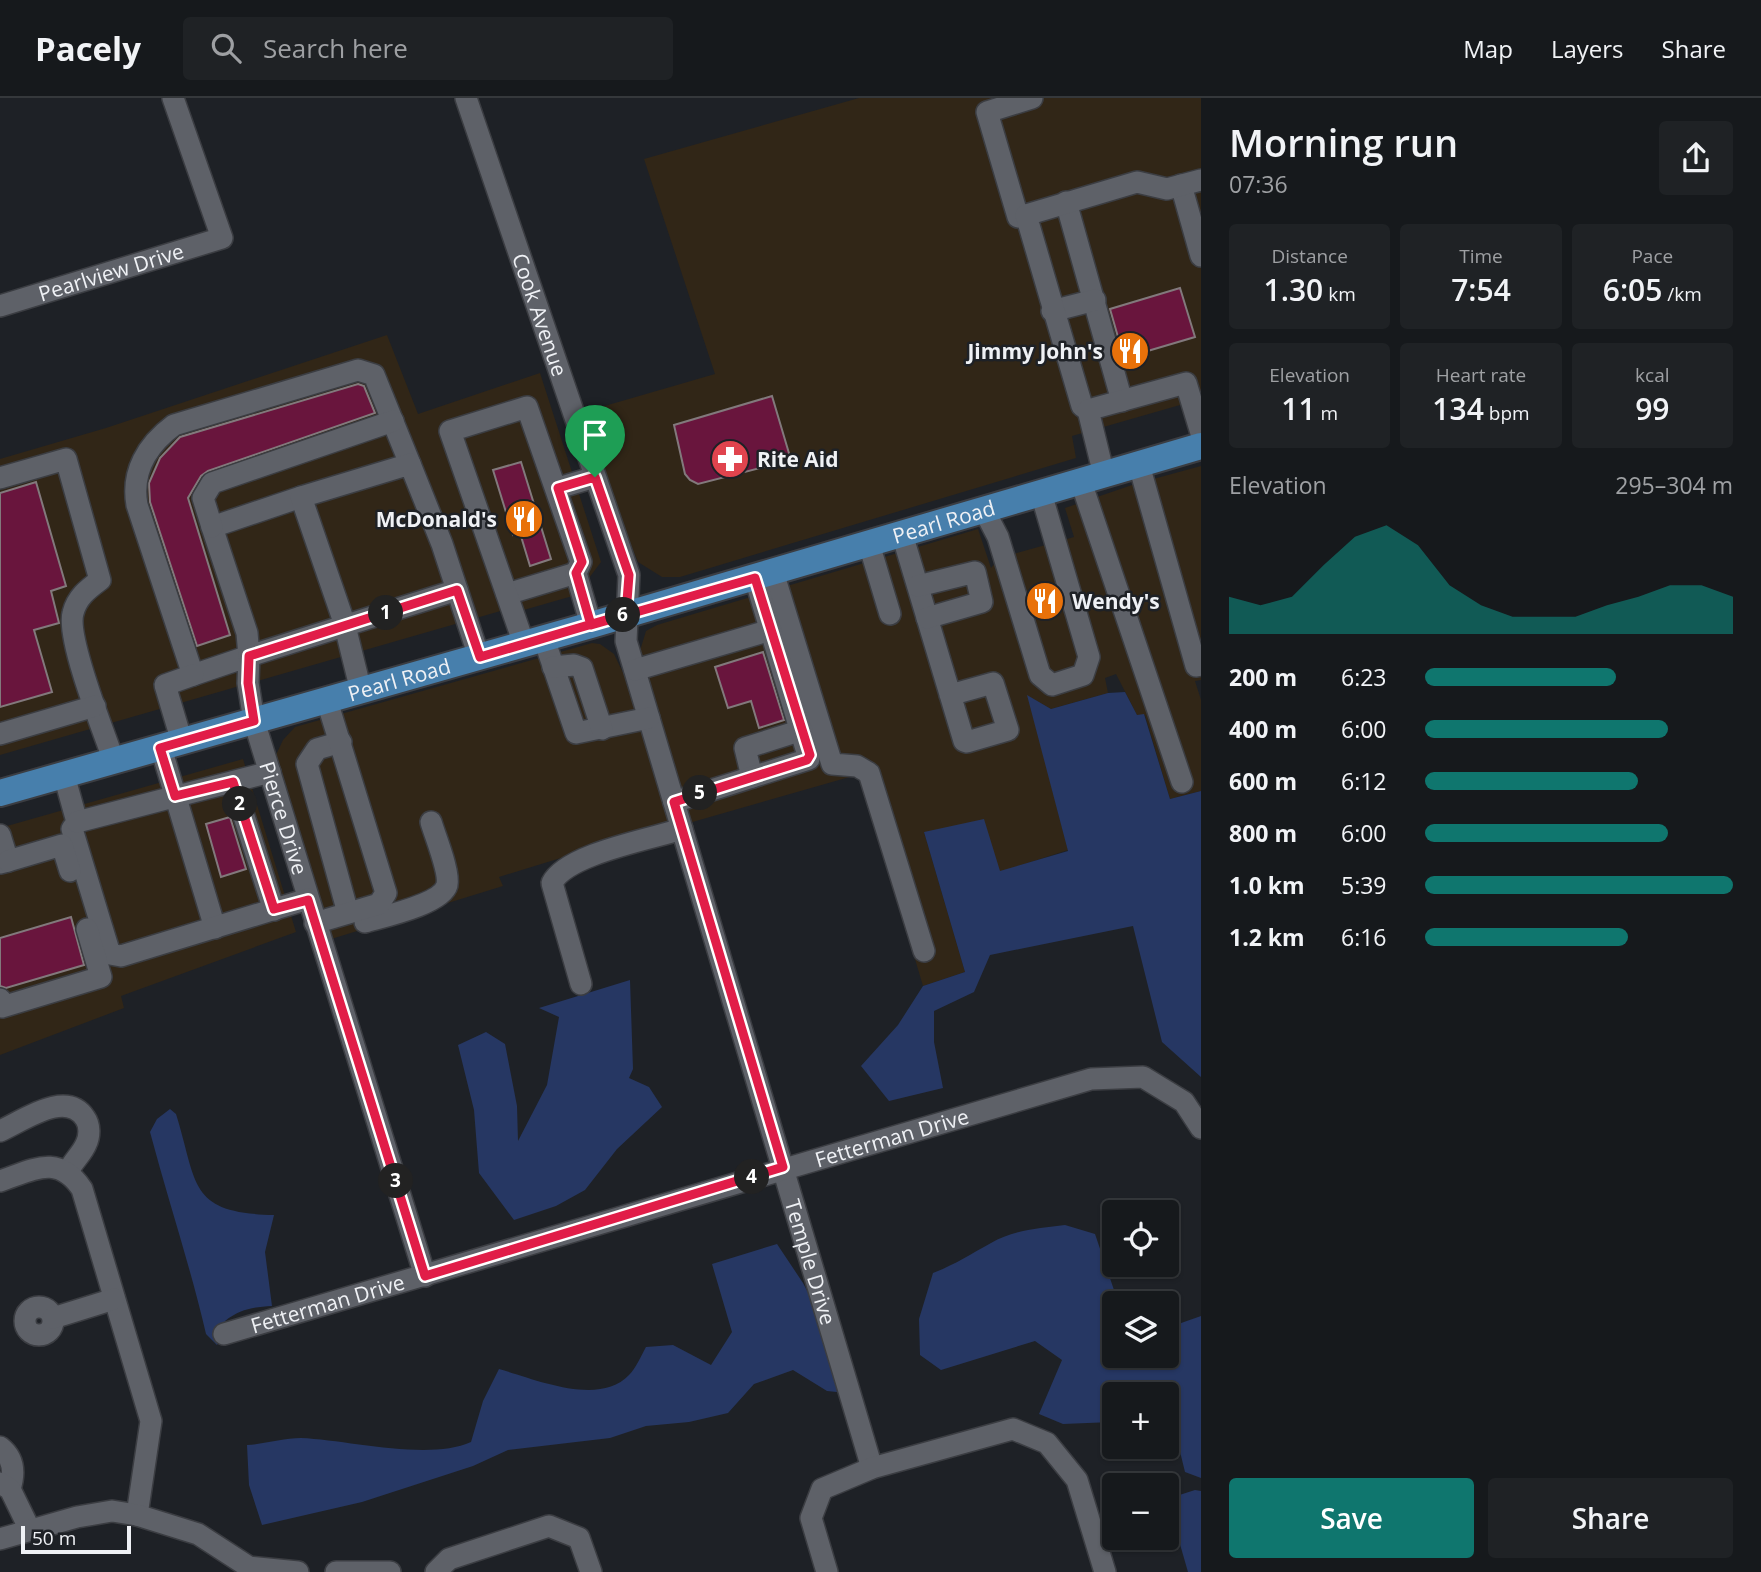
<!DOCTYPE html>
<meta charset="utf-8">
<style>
body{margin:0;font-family:"Open Sans",sans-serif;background:#1f2225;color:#f1f3f6;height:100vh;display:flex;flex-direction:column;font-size:26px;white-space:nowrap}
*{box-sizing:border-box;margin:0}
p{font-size:23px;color:#9ea0a3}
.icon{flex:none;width:38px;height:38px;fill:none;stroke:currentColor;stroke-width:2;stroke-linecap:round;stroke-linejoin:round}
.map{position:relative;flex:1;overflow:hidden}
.side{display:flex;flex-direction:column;background:#16191c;width:560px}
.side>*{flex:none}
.tools{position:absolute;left:1102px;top:1102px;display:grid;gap:14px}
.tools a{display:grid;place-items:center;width:77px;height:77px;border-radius:7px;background:#16191c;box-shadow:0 2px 5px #0004,0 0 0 2px #35383b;font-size:35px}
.scale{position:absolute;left:21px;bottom:18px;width:110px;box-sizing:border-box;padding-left:7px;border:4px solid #eff1f5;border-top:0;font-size:19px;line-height:24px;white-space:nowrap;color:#eff1f5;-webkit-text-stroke:5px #1e2126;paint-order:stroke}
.pin{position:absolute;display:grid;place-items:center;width:60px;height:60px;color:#fff;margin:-72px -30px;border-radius:50% 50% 50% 0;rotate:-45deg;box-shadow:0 0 7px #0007}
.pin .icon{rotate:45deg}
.km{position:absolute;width:35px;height:35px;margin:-18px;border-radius:50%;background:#222;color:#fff;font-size:19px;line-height:35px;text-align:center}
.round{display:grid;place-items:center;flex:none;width:74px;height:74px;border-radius:7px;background:#1f2225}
.headline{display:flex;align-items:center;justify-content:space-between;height:119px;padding:0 28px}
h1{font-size:38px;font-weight:600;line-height:52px}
.figures{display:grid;grid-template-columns:repeat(3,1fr);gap:10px;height:119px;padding:7px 28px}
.figures div{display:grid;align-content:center;border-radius:7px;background:#1f2225;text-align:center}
.figures b{font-size:30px;font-weight:600}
.figures small{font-size:19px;font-weight:400}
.figures p{font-size:19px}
.chart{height:196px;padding:14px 28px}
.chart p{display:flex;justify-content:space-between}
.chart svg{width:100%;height:126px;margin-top:7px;fill:#0f766e;opacity:.7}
.primary-button{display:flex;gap:14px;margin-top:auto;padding:14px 28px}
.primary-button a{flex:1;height:80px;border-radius:7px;background:#0f766e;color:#fff;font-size:28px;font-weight:600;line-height:80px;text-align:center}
.primary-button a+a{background:#1f2225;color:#f1f3f6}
ul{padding:0 28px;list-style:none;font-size:23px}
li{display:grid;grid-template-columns:112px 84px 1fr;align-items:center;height:52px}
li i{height:18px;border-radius:9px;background:#0f766e}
header{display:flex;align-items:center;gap:42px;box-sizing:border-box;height:98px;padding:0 35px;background:#16191c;border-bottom:2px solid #35383b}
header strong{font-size:33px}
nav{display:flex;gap:38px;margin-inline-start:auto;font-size:24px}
.search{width:490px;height:63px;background:#1f2225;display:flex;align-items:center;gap:18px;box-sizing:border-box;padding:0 24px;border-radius:7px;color:#9ea0a3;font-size:26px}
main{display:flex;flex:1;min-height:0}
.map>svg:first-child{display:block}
.commercial{fill:#312617}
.green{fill:#263763}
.building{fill:#69153d;stroke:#82797c;stroke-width:2}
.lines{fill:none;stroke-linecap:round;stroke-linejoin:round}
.minor-casing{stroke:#3b3d42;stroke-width:24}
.major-casing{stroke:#3b3d42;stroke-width:30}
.minor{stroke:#5e6168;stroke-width:21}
.major{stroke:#477fac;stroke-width:26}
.route-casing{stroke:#fff;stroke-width:14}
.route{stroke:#e11d48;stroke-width:9}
.labels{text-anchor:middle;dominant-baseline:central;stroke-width:5;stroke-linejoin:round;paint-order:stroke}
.street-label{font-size:21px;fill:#eff1f5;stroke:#1e2126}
.poi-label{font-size:21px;font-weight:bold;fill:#eff1f5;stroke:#1e2126;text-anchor:end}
</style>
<header>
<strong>Pacely</strong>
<div class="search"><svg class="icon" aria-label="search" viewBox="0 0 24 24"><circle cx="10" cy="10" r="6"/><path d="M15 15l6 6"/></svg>Search here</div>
<nav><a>Map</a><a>Layers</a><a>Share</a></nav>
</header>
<main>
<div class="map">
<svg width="1201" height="1474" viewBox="0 0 1201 1474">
<rect width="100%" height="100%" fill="#1e2126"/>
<g class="commercial">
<polygon points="859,0 1201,0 1201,301 1072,338 1076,360 680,479 662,479 638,464 605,384 584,314 715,276 644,61"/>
<polygon points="387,237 418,316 540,275 601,464 589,480 590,493 506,517 504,512 0,657 0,361 106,330"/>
<polygon points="1201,368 1201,582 1195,583 1201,602 1201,693 1170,701 1145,617 1137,617 1116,576 1105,580 1108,595 1051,611 1028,598 1068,752 1000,774 924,734 965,874 923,888 860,676 689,725 639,556 646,533 657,527 978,431 991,470 999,460 1074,439 1065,410 1135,386"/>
<polygon points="592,545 600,546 614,556 625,579 671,726 499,779 503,788 328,842 283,689 276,657 283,642 295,629"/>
<polygon points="243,661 296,834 121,898 124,910 0,957 0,730"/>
</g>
<g class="green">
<polygon points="1125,594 1137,617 1144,616 1170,701 1201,693 1201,979 1162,944 1133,828 990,857 974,894 934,913 934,944 943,990 889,1003 861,968 898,927 923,888 965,874 924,734 984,721 1000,773 1068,753 1027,597 1051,611 1108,595"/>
<polygon points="630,882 633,971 629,980 649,989 662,1009 617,1051 585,1092 556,1108 514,1122 479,1075 474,1012 458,947 486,934 505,946 517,1008 518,1043 547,987 559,919 539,910"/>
<path d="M170,1011L176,1016C198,1087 188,1115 274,1117L265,1154L272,1208C254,1209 240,1211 225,1223L224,1236L217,1247L206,1236C190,1167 168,1102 150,1034L157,1021Z"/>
<path d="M1065,1127L1095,1136L1114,1192L1115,1258H1167V1230L1201,1218V1380L1185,1374L1173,1325L1167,1322V1297H1115L1112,1324L1063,1326L1039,1316L1062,1262L1035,1243L941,1272L920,1257L919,1221L933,1175C954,1167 971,1156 991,1145C1013,1132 1040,1130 1065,1127Z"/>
<path d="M777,1146L803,1185L829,1235L837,1294L827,1293L793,1272L754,1286L728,1315L689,1324L646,1328L610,1340L508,1352L473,1368L362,1404L262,1427L249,1387L247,1347C265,1346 284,1340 301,1340C348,1342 429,1363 471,1344L483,1303L499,1271C535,1281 599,1309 629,1277C636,1270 641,1258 646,1249L673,1247L711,1267L732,1234L712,1166Z"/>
<polygon points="1195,1392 1201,1393 1201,1474 1188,1474 1167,1401"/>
</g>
<g class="building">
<polygon points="1180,190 1195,239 1124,260 1110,211"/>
<polygon points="358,286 364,288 375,315 208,373 201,378 188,400 230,537 197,548 150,404 149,385 160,360 180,339"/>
<polygon points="772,298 791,362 698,386 690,382 685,376 674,327"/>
<polygon points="521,364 551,461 530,468 520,435 513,437 493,372"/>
<polygon points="36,384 66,488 51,493 59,525 34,532 52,594 0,609 0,395"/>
<polygon points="763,554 784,622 759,630 751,603 728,610 715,569"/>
<polygon points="230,719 246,771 221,779 206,726"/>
<polygon points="71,819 84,867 6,890 0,888 0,840"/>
</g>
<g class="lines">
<defs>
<g id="minor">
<path id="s1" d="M466,0L629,477L626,543L872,1370"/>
<polyline points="1181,87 1201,158"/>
<polyline points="1066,104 1122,303"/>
<polyline points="1026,117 1018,119 987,14 1032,0"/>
<path id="s2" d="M0,208L222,140L173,0"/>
<polyline points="1052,213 1095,202"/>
<polyline points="1088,312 1082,308 1026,117 1137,84 1167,91 1201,82"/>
<path id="s3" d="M410,366L374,277L358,272L174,327C147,347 131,374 137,407L193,577L249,558L248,585L254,623L425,1178"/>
<polyline points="1139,367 1196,568 1201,567"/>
<polyline points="1104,377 1088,312 1186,285 1201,335"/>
<path d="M0,380L66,361L100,482C88,491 77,499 73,515C66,540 104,635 114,663"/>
<polyline points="1081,384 1182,684"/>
<polyline points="558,390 595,379"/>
<polyline points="301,399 212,429 247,535 249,558 457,492"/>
<polyline points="984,412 998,439 1040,577 1052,587 1083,577 1089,559 1041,395"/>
<polyline points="212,429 203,400 212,385 393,323"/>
<path d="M902,436C923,505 943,574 964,643L967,644L1008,632L993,585L950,597"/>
<polyline points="869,446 890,516"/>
<polyline points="773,474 832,666 857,668 869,675 924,853"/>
<polyline points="918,488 975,474 982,504 927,520"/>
<polyline points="507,496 576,475"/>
<polyline points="544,541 576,635 649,620"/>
<polyline points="524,546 450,333 527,309 581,464 576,475 591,527"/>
<polyline points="553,569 574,567 582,570 602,631"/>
<polyline points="635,572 771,532"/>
<polyline points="361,593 344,524 301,399 410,366 442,446 479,559"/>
<polyline points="0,636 95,608"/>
<polyline points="182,644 165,587 193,577"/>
<polyline points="341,644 317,651 307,666 348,815"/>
<polyline points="161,650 215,830"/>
<polyline points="64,677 77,724 72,731 110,856 121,858 308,801"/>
<polyline points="752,679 745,650 802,632"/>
<polyline points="233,684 274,812"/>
<polyline points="674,704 809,661 755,480"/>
<polyline points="77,724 270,674"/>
<polyline points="0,737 8,763 0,765"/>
<polyline points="8,763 62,747 70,773"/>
<path d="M365,824C382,819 442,806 447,787C450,774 435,738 431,724"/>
<polyline points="315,825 379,806 386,795 327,603"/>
<path d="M581,886L552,785C566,756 651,741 682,731"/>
<polyline points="0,901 2,909 101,879 87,831"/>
<path d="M0,1033C23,1023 66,991 85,1020C90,1027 90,1038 86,1046C82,1056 72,1064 68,1074"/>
<path d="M0,1083C33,1072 58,1055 82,1091L151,1323L137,1417"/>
<circle cx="39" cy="1223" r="14"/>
<polyline points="53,1220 114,1201"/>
<path id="s4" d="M224,1236L1091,981L1143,979L1184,1004L1201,1030"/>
<path d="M0,1349C14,1360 15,1375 10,1391"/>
<polyline points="0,1385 10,1391 30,1432"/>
<polyline points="0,1441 77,1419 112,1413 137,1417 198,1436 249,1469 298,1474"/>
<polyline points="336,1474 390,1474"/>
<polyline points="436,1474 449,1461 549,1428 579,1440 591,1474"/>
<polyline points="827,1474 811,1420 822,1391 872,1370 1013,1331 1047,1345 1077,1382 1105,1474"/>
</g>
<g id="major">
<path id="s5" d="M0,695L591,527L1201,348"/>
</g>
</defs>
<use href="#minor" class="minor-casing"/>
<use href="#major" class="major-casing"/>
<use href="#minor" class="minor"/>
<use href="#major" class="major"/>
</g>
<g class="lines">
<defs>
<polyline id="route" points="595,379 629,477 626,516 480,559 457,492 249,558 248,585 254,623 160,650 175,698 233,684 274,811 308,802 425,1178 783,1069 674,704 807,662 810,657 755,480 591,527 576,475 582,464 558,390 595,379"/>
</defs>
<use href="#route" class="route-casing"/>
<use href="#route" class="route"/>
</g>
<defs>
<symbol id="restaurant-disc" viewBox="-11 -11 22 22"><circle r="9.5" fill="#e8710a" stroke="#1e2126"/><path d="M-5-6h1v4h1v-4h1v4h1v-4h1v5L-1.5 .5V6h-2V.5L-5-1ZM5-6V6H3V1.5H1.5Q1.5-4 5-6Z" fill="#fff"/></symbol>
<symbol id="pharmacy-disc" viewBox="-11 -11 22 22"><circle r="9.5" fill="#e0444e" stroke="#1e2126"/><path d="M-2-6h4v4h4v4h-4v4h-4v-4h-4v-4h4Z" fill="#fff"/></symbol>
</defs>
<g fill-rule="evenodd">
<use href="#restaurant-disc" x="1108" y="231" width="44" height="44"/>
<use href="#pharmacy-disc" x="708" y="339" width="44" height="44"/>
<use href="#restaurant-disc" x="502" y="399" width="44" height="44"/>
<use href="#restaurant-disc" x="1023" y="481" width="44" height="44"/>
</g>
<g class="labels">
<g class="street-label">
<text stroke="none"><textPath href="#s2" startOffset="116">Pearlview Drive</textPath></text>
<text stroke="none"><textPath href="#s1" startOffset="229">Cook Avenue</textPath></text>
<text stroke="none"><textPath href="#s5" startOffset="982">Pearl Road</textPath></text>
<text stroke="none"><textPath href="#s5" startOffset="415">Pearl Road</textPath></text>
<text stroke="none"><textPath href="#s3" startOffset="803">Pierce Drive</textPath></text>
<text stroke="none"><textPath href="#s4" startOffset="696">Fetterman Drive</textPath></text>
<text stroke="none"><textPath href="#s1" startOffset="1218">Temple Drive</textPath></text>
<text stroke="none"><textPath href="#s4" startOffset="108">Fetterman Drive</textPath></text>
</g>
<g class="poi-label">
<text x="1103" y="253">Jimmy John's</text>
<text x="757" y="361" text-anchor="start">Rite Aid</text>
<text x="497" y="421">McDonald's</text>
<text x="1072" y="503" text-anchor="start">Wendy's</text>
</g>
</g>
</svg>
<div class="tools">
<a><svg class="icon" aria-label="locate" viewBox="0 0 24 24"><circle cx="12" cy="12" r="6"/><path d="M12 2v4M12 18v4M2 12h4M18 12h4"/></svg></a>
<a><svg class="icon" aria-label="layers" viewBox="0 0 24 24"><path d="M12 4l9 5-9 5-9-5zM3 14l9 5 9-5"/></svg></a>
<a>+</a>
<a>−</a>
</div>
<div class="scale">50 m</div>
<div class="pin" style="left:595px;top:379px;background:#1e9e55"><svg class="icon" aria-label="arrive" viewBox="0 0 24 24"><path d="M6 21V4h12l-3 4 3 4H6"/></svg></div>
<b class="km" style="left:386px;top:515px">1</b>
<b class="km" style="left:240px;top:706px">2</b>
<b class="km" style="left:396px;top:1083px">3</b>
<b class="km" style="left:752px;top:1079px">4</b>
<b class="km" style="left:700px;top:695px">5</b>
<b class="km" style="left:623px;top:517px">6</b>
</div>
<section class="side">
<div class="headline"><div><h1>Morning run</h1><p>07:36</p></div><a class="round"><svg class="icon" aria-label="share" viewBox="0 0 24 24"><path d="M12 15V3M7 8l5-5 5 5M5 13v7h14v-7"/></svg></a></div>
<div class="figures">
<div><p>Distance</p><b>1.30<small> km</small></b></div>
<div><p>Time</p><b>7:54</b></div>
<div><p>Pace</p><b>6:05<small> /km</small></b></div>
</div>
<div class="figures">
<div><p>Elevation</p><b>11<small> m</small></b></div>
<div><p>Heart rate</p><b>134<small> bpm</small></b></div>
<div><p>kcal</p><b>99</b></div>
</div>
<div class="chart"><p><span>Elevation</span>295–304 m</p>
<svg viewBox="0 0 160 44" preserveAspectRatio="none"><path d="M0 44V31L10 34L20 31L30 20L40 10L50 6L60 13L70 27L80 34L90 38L100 38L110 38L120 34L130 31L140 27L150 27L160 31V44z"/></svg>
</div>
<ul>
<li><b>200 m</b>6:23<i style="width:62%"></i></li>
<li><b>400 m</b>6:00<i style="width:79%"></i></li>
<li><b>600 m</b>6:12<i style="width:69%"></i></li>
<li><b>800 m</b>6:00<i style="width:79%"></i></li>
<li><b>1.0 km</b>5:39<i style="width:100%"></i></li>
<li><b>1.2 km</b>6:16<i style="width:66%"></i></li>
</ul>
<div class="primary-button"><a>Save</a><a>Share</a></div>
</section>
</main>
